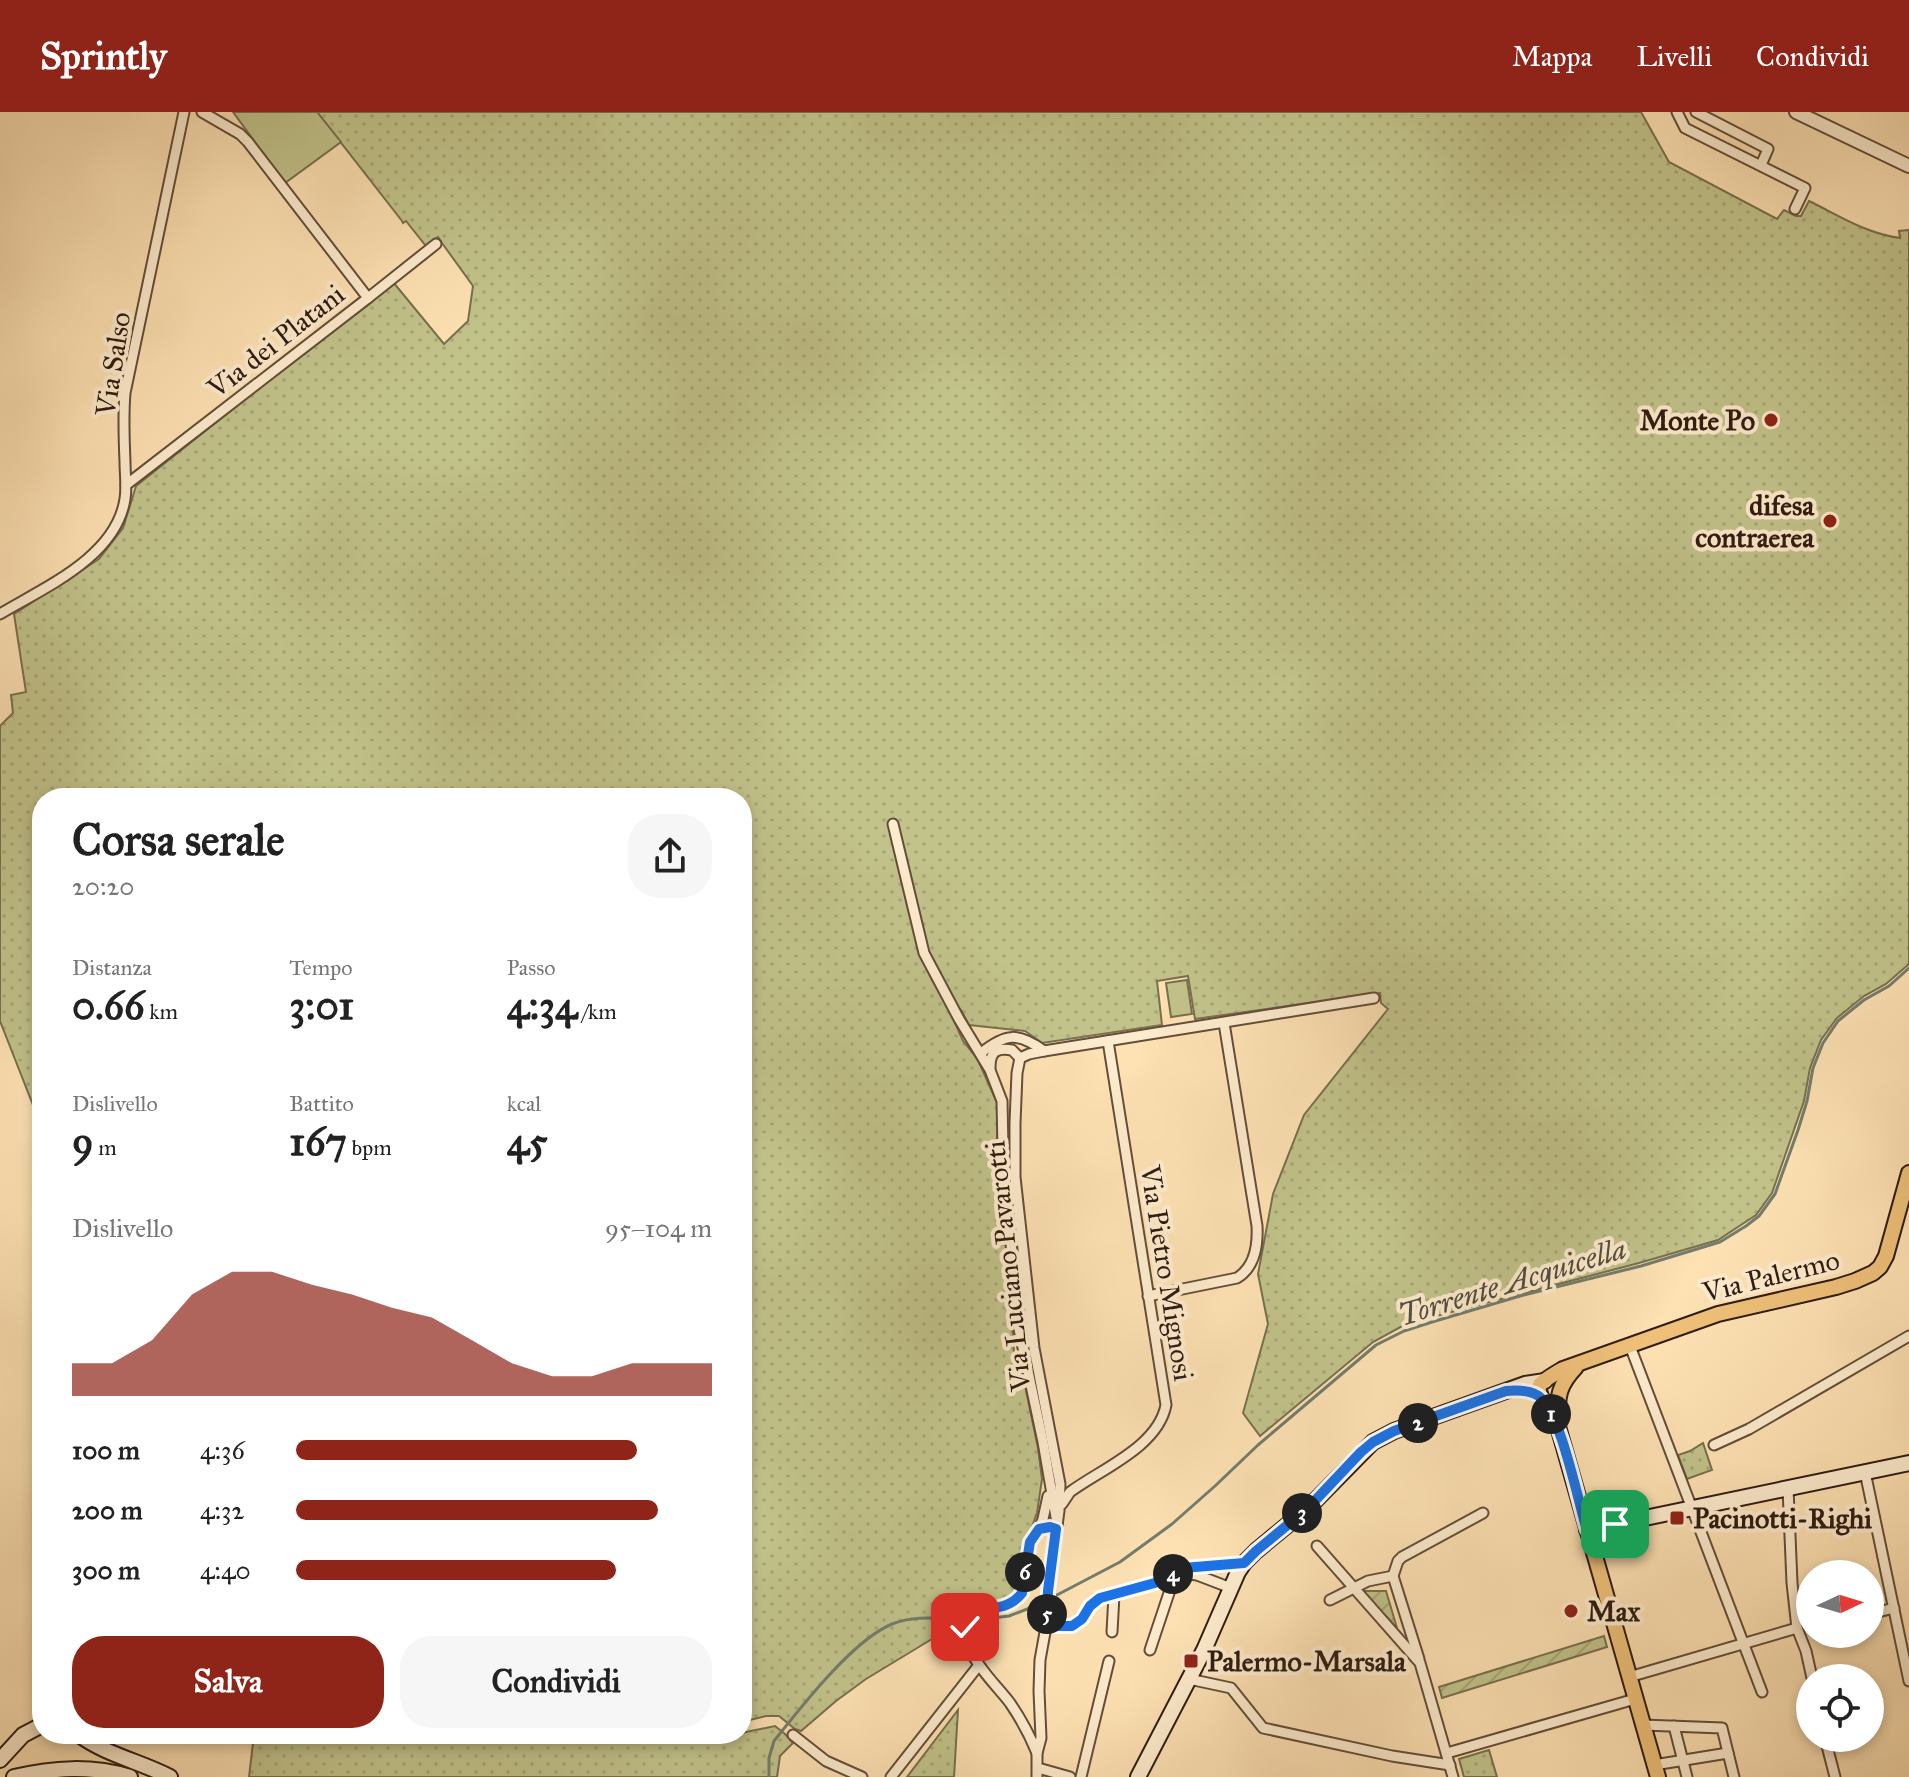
<!DOCTYPE html>
<html lang="it">
<meta charset="utf-8">
<style>
body{margin:0;font-family:"IM FELL Great Primer",serif;background:#f6f6f6;color:#222;height:100vh;display:flex;flex-direction:column;font-size:30px;white-space:nowrap}
*{box-sizing:border-box;margin:0}
p{font-size:26px;color:#767676}
.icon{flex:none;width:44px;height:44px;fill:none;stroke:currentColor;stroke-width:2;stroke-linecap:round;stroke-linejoin:round}
.map{position:relative;flex:1;overflow:hidden}
.details{position:absolute;left:32px;top:676px;width:720px;height:956px;display:flex;flex-direction:column;background:#fff;border-radius:32px;box-shadow:0 4px 12px #0003}
.details>*{flex:none}
.needle{width:52px;rotate:86deg}
.controls{position:absolute;left:1796px;top:1448px;display:grid;gap:16px}
.controls a{display:grid;place-items:center;width:88px;height:88px;border-radius:50%;background:#fff;box-shadow:0 4px 12px #0003;font-size:40px}
.pin{position:absolute;display:grid;place-items:center;width:68px;height:68px;color:#fff;margin:-34px;border-radius:16px;box-shadow:0 4px 12px #0006}
.km{position:absolute;width:40px;height:40px;margin:-20px;border-radius:50%;background:#222;color:#fff;font-size:22px;line-height:40px;text-align:center}
.round{display:grid;place-items:center;flex:none;width:84px;height:84px;border-radius:32px;background:#f6f6f6}
.overview{display:flex;align-items:center;justify-content:space-between;height:136px;padding:0 40px}
h1{font-size:44px;font-weight:700;line-height:60px}
.figures{display:grid;grid-template-columns:repeat(3,1fr);gap:12px;height:136px;padding:8px 40px}
.figures div{display:grid;align-content:center}
.figures b{font-size:40px;font-weight:700}
.figures small{font-size:22px;font-weight:400}
.figures p{font-size:22px}
.chart{height:224px;padding:16px 40px}
.chart p{display:flex;justify-content:space-between}
.chart svg{width:100%;height:144px;margin-top:8px;fill:#8f2418;opacity:.7}
.cta{display:flex;gap:16px;margin-top:auto;padding:16px 40px}
.cta a{flex:1;height:92px;border-radius:32px;background:#8f2418;color:#fff;font-size:32px;font-weight:700;line-height:92px;text-align:center}
.cta a+a{background:#f6f6f6;color:#222}
ul{padding:0 40px;list-style:none;font-size:26px}
li{display:grid;grid-template-columns:128px 96px 1fr;align-items:center;height:60px}
li i{height:20px;border-radius:10px;background:#8f2418}
header{display:flex;align-items:center;gap:48px;box-sizing:border-box;height:112px;padding:0 40px;background:#8f2418;color:#fff}
header strong{font-size:38px}
nav{display:flex;gap:44px;margin-inline-start:auto;font-size:28px}
.map>svg:first-child{display:block}
.grass{fill:url(#grass-dots);stroke:#78704e;stroke-width:2}
.garden{fill:url(#garden-furrows);stroke:#78704e;stroke-width:2}
.pitch{fill:#c2c38b;stroke:#78704e;stroke-width:2}
.lines{fill:none;stroke-linecap:round;stroke-linejoin:round}
.stream{stroke:#737d6e;stroke-width:3}
.minor-casing{stroke:#634e3a;stroke-width:13}
.tertiary-casing{stroke:#634e3a;stroke-width:16}
.secondary-casing{stroke:#2f1c12;stroke-width:18}
.primary-casing{stroke:#2f1c12;stroke-width:18}
.minor{stroke:#feecce;stroke-width:9}
.tertiary{stroke:#feecce;stroke-width:12}
.secondary{stroke:#feecce;stroke-width:14}
.primary{stroke:#efc17a;stroke-width:14}
.route-casing{stroke:#fff;stroke-width:16}
.route{stroke:#1a73e8;stroke-width:10}
.poi-dot{fill:#8f2418;stroke:#feecce;stroke-width:3}
.labels{text-anchor:middle;dominant-baseline:central;stroke-width:8;stroke-linejoin:round;paint-order:stroke}
.street-label{font-size:28px;fill:#2f1c12;stroke:#feecce}
.poi-label{font-size:28px;font-weight:bold;fill:#2f1c12;stroke:#feecce;text-anchor:start}
.water-label{font-size:30px;font-style:italic;fill:#514d40;stroke:#feecce}
</style>
<header>
<strong>Sprintly</strong>
<nav><a>Mappa</a><a>Livelli</a><a>Condividi</a></nav>
</header>
<div class="map">
<svg width="1909" height="1665" viewBox="0 0 1909 1665">
<defs>
<pattern id="grass-dots" width="8" height="8" patternUnits="userSpaceOnUse" patternTransform="scale(2)"><rect width="8" height="8" fill="#c2c38b"/><path d="M2 2h.1M6 6h.1" fill="none" stroke="#a7a777" stroke-width="1.8" stroke-linecap="round"/></pattern>
<pattern id="garden-furrows" width="10" height="10" patternUnits="userSpaceOnUse" patternTransform="scale(2)"><rect width="10" height="10" fill="#c2c38b"/><path d="M-1 1l2-2M0 10L10 0M9 11l2-2" fill="none" stroke="#a7a777"/></pattern>
</defs>
<rect width="100%" height="100%" fill="#fee2b4"/>
<filter id="stains"><feTurbulence type="fractalNoise" baseFrequency=".0025" numOctaves="4"/><feColorMatrix values="0 0 0 0 .2 0 0 0 0 .09 0 0 0 0 .02 0 0 0 .5 -.17"/></filter>
<radialGradient id="worn" r=".72"><stop offset=".6" stop-color="#630" stop-opacity="0"/><stop offset="1" stop-color="#630" stop-opacity=".3"/></radialGradient>
<g class="grass">
<path d="M317,0H1641L1669,50L1777,107L1784,98L1796,104H1801L1809,89C1838,103 1867,122 1900,126L1899,119L1909,118V852L1886,872L1864,884L1837,906L1821,928L1810,956L1804,989L1772,1081L1756,1103L1718,1128L1639,1151L1406,1212L1373,1230L1260,1324L1243,1301L1268,1212L1258,1162L1273,1082L1304,1003L1388,897L1381,891L1380,881L1195,907L1188,864L1157,869L1162,913L1042,931L1025,919L969,913L961,898L951,902L963,929L977,946L998,993L996,1073L999,1108L1008,1139L1014,1241L1023,1264L1038,1336L1042,1367L1037,1401L1021,1444L1016,1479L1009,1487L998,1491L953,1493L954,1535L932,1527L866,1567L836,1589L801,1619L795,1617L779,1604H766L742,1610V686H42V1016L0,909V614L13,601L11,583L26,580L14,502L99,447L123,416L136,374L393,170L444,232L468,209L473,174L442,131L438,125L426,134L406,109L403,111L402,109Z"/>
<polygon points="1703,1331 1712,1358 1687,1367 1678,1343 1690,1339"/>
<polygon points="958,1598 954,1665 907,1665"/>
<polygon points="775,1614 785,1622 793,1631 780,1644 777,1665 249,1665 254,1622 694,1622 697,1630"/>
<polygon points="1489,1638 1497,1665 1464,1665 1459,1647"/>
</g>
<g class="garden">
<polygon points="1362,1479 1386,1479 1397,1516"/>
<polygon points="1604,1524 1607,1535 1442,1586 1439,1575"/>
</g>
<g class="pitch">
<polygon points="233,0 317,0 341,30 285,71"/>
<polygon points="1187,868 1192,902 1171,905 1166,871"/>
</g>
<g class="lines">
<g class="stream">
<polyline points="1055,1484 1120,1450 1172,1412 1215,1374 1258,1333 1376,1233 1404,1219 1432,1210 1520,1184 1641,1154 1720,1130 1746,1114 1759,1104 1775,1082 1798,1018 1807,989 1813,956 1823,931 1838,909 1864,888 1889,874 1909,856"/>
<polyline points="984,1507 1009,1504 1040,1492"/>
<path d="M769,1665V1646L774,1629C801,1595 853,1528 892,1512C912,1504 933,1506 954,1507"/>
</g>
<defs>
<g id="minor">
<polyline points="1677,0 1685,16 1805,76 1795,97"/>
<polyline points="1696,0 1768,37 1761,53"/>
<polyline points="368,186 436,132"/>
<polyline points="126,373 368,186 248,30 240,22 202,0"/>
<path d="M0,502C45,475 116,445 125,387C127,375 125,362 125,350C124,327 123,304 125,281L184,0"/>
<polyline points="893,712 924,841 959,907 990,958 1002,989 1004,1083 1012,1139 1019,1217 1043,1330 1057,1411"/>
<path d="M981,941C1006,921 1018,920 1044,939"/>
<polyline points="1020,946 1017,961 1015,1011 1015,1065 1034,1236 1060,1372 1059,1399 1048,1479 1047,1509 1040,1548 1039,1579 1041,1626 1037,1641 1037,1665"/>
<polyline points="1020,946 1029,942 1044,939 1374,886"/>
<path d="M990,956C990,940 996,935 1012,938L1020,946"/>
<path d="M1148,1184L1237,1166C1255,1155 1258,1133 1257,1114L1224,911"/>
<polyline points="1630,1234 1762,1580"/>
<polyline points="1714,1333 1749,1317 1909,1224"/>
<polyline points="1865,1360 1909,1569"/>
<polyline points="1788,1376 1792,1471 1797,1516 1806,1539 1812,1566"/>
<path d="M1062,1392L1070,1380C1101,1357 1158,1335 1166,1293L1108,929"/>
<polyline points="1317,1434 1420,1551 1453,1665"/>
<polyline points="1180,1458 1194,1454 1244,1451"/>
<polyline points="1330,1488 1368,1469 1393,1464"/>
<polyline points="1870,1502 1894,1496"/>
<path d="M1047,1509C1079,1525 1079,1501 1100,1486L1184,1461L1197,1463L1231,1476"/>
<polyline points="1112,1520 1114,1483"/>
<polyline points="1150,1538 1170,1478 1168,1466"/>
<polyline points="1419,1547 1393,1464 1398,1449 1402,1445 1483,1401"/>
<polyline points="1629,1565 1797,1516"/>
<polyline points="1189,1567 1231,1576 1263,1616 1392,1644 1450,1653"/>
<polyline points="1643,1613 1722,1616 1734,1665"/>
<polyline points="1674,1614 1687,1665"/>
<polyline points="793,1623 826,1649 862,1665"/>
<polyline points="1825,1626 1835,1665"/>
<path d="M1037,1641C1030,1624 1021,1607 1010,1591C993,1568 947,1529 974,1500C992,1495 1010,1498 1022,1481L1030,1430L1039,1417L1043,1407L1048,1384"/>
<polyline points="1447,1641 1635,1587"/>
<polyline points="1654,1653 1728,1641"/>
<polyline points="1038,1656 1070,1665"/>
<polyline points="891,1665 979,1553"/>
<polyline points="1081,1665 1109,1549"/>
</g>
<polyline id="tertiary" points="1796,0 1909,54"/>
<g id="secondary">
<polyline points="1587,1418 1909,1351"/>
<path d="M78,1622C106,1643 139,1649 170,1665"/>
<polyline points="0,1648 23,1623 42,1613"/>
<path d="M14,1665C53,1656 91,1653 130,1665"/>
<polyline points="1138,1665 1204,1538 1238,1460 1244,1451 1256,1439 1308,1396 1373,1330 1394,1319 1525,1272 1545,1269"/>
</g>
<g id="primary">
<path d="M1557,1308C1558,1284 1558,1274 1576,1255"/>
<path d="M1658,1665L1557,1311C1552,1303 1535,1281 1540,1273C1542,1269 1558,1260 1563,1257L1718,1202L1836,1175L1855,1169L1873,1161L1880,1155L1886,1144L1909,1061"/>
</g>
</defs>
<use href="#minor" class="minor-casing"/>
<use href="#tertiary" class="tertiary-casing"/>
<use href="#secondary" class="secondary-casing"/>
<use href="#primary" class="primary-casing"/>
<use href="#minor" class="minor"/>
<use href="#tertiary" class="tertiary"/>
<use href="#secondary" class="secondary"/>
<use href="#primary" class="primary"/>
</g>
<g class="lines">
<defs>
<path id="route" d="M965,1515L967,1509L974,1500C992,1495 1009,1498 1022,1481L1030,1430L1039,1417L1050,1415L1056,1417L1048,1479L1047,1509L1056,1514H1072L1082,1507L1090,1494L1100,1486L1162,1469L1183,1456L1244,1451L1256,1439L1308,1396L1361,1340L1373,1330L1394,1319L1506,1279C1517,1278 1534,1278 1542,1287C1561,1305 1578,1389 1587,1418L1615,1412"/>
</defs>
<use href="#route" class="route-casing"/>
<use href="#route" class="route"/>
</g>
<g class="poi-dot">
<circle cx="1771" cy="308" r="8"/>
<circle cx="1830" cy="409" r="8"/>
<rect x="1669" y="1398" width="16" height="16" rx="4"/>
<circle cx="1571" cy="1499" r="8"/>
<rect x="1183" y="1541" width="16" height="16" rx="4"/>
</g>
<g class="labels">
<g class="street-label">
<text transform="translate(276 229) rotate(-38)">Via dei Platani</text>
<text transform="translate(113 252) rotate(-81)">Via Salso</text>
<text transform="translate(1008 1154) rotate(-96)">Via Luciano Pavarotti</text>
<text transform="translate(1167 1161) rotate(81)">Via Pietro Mignosi</text>
<text transform="translate(1771 1164) rotate(-14)">Via Palermo</text>
</g>
<g class="poi-label">
<text x="1755" y="308" text-anchor="end">Monte Po</text>
<text x="1814" y="393" text-anchor="end">difesa<tspan x="1814" dy="32">contraerea</tspan></text>
<text x="1693" y="1406">Pacinotti-Righi</text>
<text x="1587" y="1499">Max</text>
<text x="1207" y="1549">Palermo-Marsala</text>
</g>
<g class="water-label">
<text transform="translate(1512 1170) rotate(-17)">Torrente Acquicella</text>
</g>
</g>
<rect width="100%" height="100%" filter="url(#stains)"/>
<rect width="100%" height="100%" fill="url(#worn)"/>
</svg>
<div class="controls">
<a><svg class="needle" viewBox="-14 -14 28 28"><path d="M0-13l5 13h-10z" fill="#e53935"/><path d="M0 13l5-13h-10z" fill="#767676"/></svg></a>
<a><svg class="icon" aria-label="locate" viewBox="0 0 24 24"><circle cx="12" cy="12" r="6"/><path d="M12 2v4M12 18v4M2 12h4M18 12h4"/></svg></a>
</div>
<div class="pin" style="left:1615px;top:1412px;background:#1e9e55"><svg class="icon" aria-label="arrive" viewBox="0 0 24 24"><path d="M6 21V4h12l-3 4 3 4H6"/></svg></div>
<div class="pin" style="left:965px;top:1515px;background:#d93025"><svg class="icon" aria-label="check" viewBox="0 0 24 24"><path d="M5 12l5 5 9-10"/></svg></div>
<b class="km" style="left:1551px;top:1302px">1</b>
<b class="km" style="left:1418px;top:1311px">2</b>
<b class="km" style="left:1302px;top:1401px">3</b>
<b class="km" style="left:1173px;top:1462px">4</b>
<b class="km" style="left:1047px;top:1502px">5</b>
<b class="km" style="left:1025px;top:1460px">6</b>
<section class="details">
<div class="overview"><div><h1>Corsa serale</h1><p>20:20</p></div><a class="round"><svg class="icon" aria-label="share" viewBox="0 0 24 24"><path d="M12 15V3M7 8l5-5 5 5M5 13v7h14v-7"/></svg></a></div>
<div class="figures">
<div><p>Distanza</p><b>0.66<small> km</small></b></div>
<div><p>Tempo</p><b>3:01</b></div>
<div><p>Passo</p><b>4:34<small> /km</small></b></div>
</div>
<div class="figures">
<div><p>Dislivello</p><b>9<small> m</small></b></div>
<div><p>Battito</p><b>167<small> bpm</small></b></div>
<div><p>kcal</p><b>45</b></div>
</div>
<div class="chart"><p><span>Dislivello</span>95–104 m</p>
<svg viewBox="0 0 160 44" preserveAspectRatio="none"><path d="M0 44V34L10 34L20 27L30 13L40 6L50 6L60 10L70 13L80 17L90 20L100 27L110 34L120 38L130 38L140 34L150 34L160 34V44z"/></svg>
</div>
<ul>
<li><b>100 m</b>4:36<i style="width:82%"></i></li>
<li><b>200 m</b>4:32<i style="width:87%"></i></li>
<li><b>300 m</b>4:40<i style="width:77%"></i></li>
</ul>
<div class="cta"><a>Salva</a><a>Condividi</a></div>
</section>
</div>
